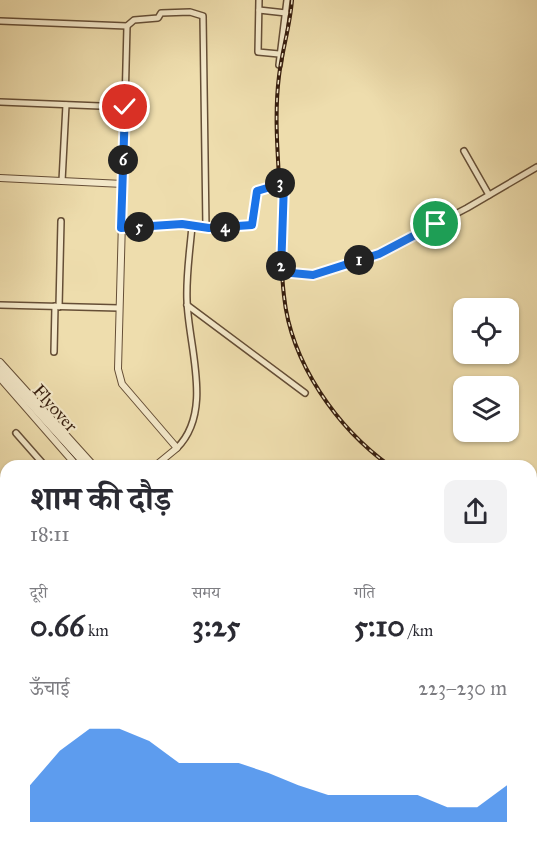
<!DOCTYPE html>
<html lang="hi">
<meta charset="utf-8">
<style>
body{margin:0;font-family:"IM FELL Great Primer","Noto Serif Devanagari",serif;background:#f2f2f3;color:#2b2b33;height:100vh;display:flex;flex-direction:column;font-size:22px;white-space:nowrap}
*{box-sizing:border-box;margin:0}
p{font-size:20px;color:#7c7c81}
.icon{flex:none;width:33px;height:33px;fill:none;stroke:currentColor;stroke-width:2;stroke-linecap:round;stroke-linejoin:round}
.map{position:relative;flex:1;overflow:hidden}
.sheet{position:absolute;left:0px;top:460px;width:537px;height:386px;display:flex;flex-direction:column;background:#fff;border-radius:18px 18px 0 0;box-shadow:0 2px 4px #0004}
.sheet>*{flex:none}
.buttons{position:absolute;left:453px;top:298px;display:grid;gap:12px}
.buttons a{display:grid;place-items:center;width:66px;height:66px;border-radius:12px;background:#fff;box-shadow:0 2px 4px #0004;font-size:30px}
.pin{position:absolute;display:grid;place-items:center;width:51px;height:51px;color:#fff;margin:-26px;border:3px solid #fff;border-radius:50%;box-shadow:0 2px 6px #0007}
.km{position:absolute;width:30px;height:30px;margin:-15px;border-radius:50%;background:#222;color:#fff;font-size:16px;line-height:30px;text-align:center}
.round{display:grid;place-items:center;flex:none;width:63px;height:63px;border-radius:12px;background:#f2f2f3}
.summary{display:flex;align-items:center;justify-content:space-between;height:102px;padding:0 30px}
h1{font-size:33px;font-weight:700;line-height:45px}
.metrics{display:grid;grid-template-columns:repeat(3,1fr);gap:9px;height:102px;padding:6px 30px}
.metrics div{display:grid;align-content:center}
.metrics b{font-size:30px;font-weight:700}
.metrics small{font-size:16px;font-weight:400}
.metrics p{font-size:16px}
.chart{height:168px;padding:12px 30px}
.chart p{display:flex;justify-content:space-between}
.chart svg{width:100%;height:108px;margin-top:6px;fill:#1a73e8;opacity:.7}
.map>svg:first-child{display:block}
.lines{fill:none;stroke-linecap:round;stroke-linejoin:round}
.minor-casing{stroke:#654e36;stroke-width:8}
.tertiary-casing{stroke:#654e36;stroke-width:8}
.secondary-casing{stroke:#371e0e;stroke-width:9}
.minor{stroke:#f4e9ca;stroke-width:5}
.tertiary{stroke:#f4e9ca;stroke-width:6}
.secondary{stroke:#f4e9ca;stroke-width:7}
.rail-casing{stroke:#371e0e;stroke-width:4}
.rail{stroke:#f4e9ca;stroke-width:1.5;stroke-dasharray:4.5;stroke-linecap:butt}
.route-casing{stroke:#fff;stroke-width:12}
.route{stroke:#1a73e8;stroke-width:8}
.labels{text-anchor:middle;dominant-baseline:central;stroke-width:4.5;stroke-linejoin:round;paint-order:stroke}
.street-label{font-size:18px;fill:#371e0e;stroke:#f4e9ca}
</style>
<div class="map">
<svg width="537" height="845" viewBox="0 0 537 845">
<rect width="100%" height="100%" fill="#eeddad"/>
<filter id="stains"><feTurbulence type="fractalNoise" baseFrequency=".00333" numOctaves="4"/><feColorMatrix values="0 0 0 0 .2 0 0 0 0 .09 0 0 0 0 .02 0 0 0 .5 -.17"/></filter>
<radialGradient id="worn" r=".72"><stop offset=".6" stop-color="#630" stop-opacity="0"/><stop offset="1" stop-color="#630" stop-opacity=".3"/></radialGradient>
<g class="lines">
<defs>
<g id="minor">
<polyline points="259,0 258,52 279,54"/>
<polyline points="259,10 286,13"/>
<polyline points="0,21 127,26 134,20 158,18 161,13 190,12 203,16 206,228"/>
<polyline points="279,65 287,0"/>
<polyline points="0,102 125,107"/>
<polyline points="464,151 489,195"/>
<polyline points="62,181 66,105"/>
<polyline points="123,184 127,26"/>
<polyline points="121,228 182,224 209,228 252,225 257,191 284,183 281,272 313,275 379,254 467,208 537,167"/>
<polyline points="0,305 119,308"/>
<polyline points="187,305 305,393"/>
<polyline points="59,307 61,221"/>
<polyline points="54,352 55,306"/>
<polyline points="16,433 45,466"/>
<path d="M177,448C214,411 188,346 187,300C186,275 190,250 192,226"/>
<polyline points="16,466 20,466"/>
<polyline points="388,845 395,840"/>
</g>
<g id="tertiary">
<polyline points="0,178 123,184 118,369 122,384 177,448 155,466"/>
<polyline points="0,362 94,466"/>
<polyline points="0,378 77,466"/>
<polyline points="0,543 6,543"/>
<polyline points="0,614 6,610"/>
<polyline points="413,840 418,845"/>
<polyline points="430,840 435,845"/>
</g>
<g id="secondary">
<polyline points="0,370 87,466"/>
<polyline points="0,547 6,547"/>
<polyline points="421,840 425,845"/>
</g>
</defs>
<use href="#minor" class="minor-casing"/>
<use href="#tertiary" class="tertiary-casing"/>
<use href="#secondary" class="secondary-casing"/>
<use href="#minor" class="minor"/>
<use href="#tertiary" class="tertiary"/>
<use href="#secondary" class="secondary"/>
<defs>
<g id="rail">
<path d="M292,0C290,26 282,51 279,76C274,116 278,156 280,195C281,229 280,263 284,296C291,363 337,428 390,466"/>
<polyline points="531,518 537,519"/>
<polyline points="531,535 537,534"/>
<polyline points="531,544 537,543"/>
<polyline points="0,571 6,571"/>
<polyline points="0,622 6,616"/>
<polyline points="0,806 6,814"/>
<polyline points="28,840 32,845"/>
</g>
</defs>
<use href="#rail" class="rail-casing"/>
<use href="#rail" class="rail"/>
</g>
<g class="lines">
<defs>
<polyline id="route" points="125,107 121,228 182,224 209,228 252,225 257,191 284,183 281,272 313,275 379,254 436,224"/>
</defs>
<use href="#route" class="route-casing"/>
<use href="#route" class="route"/>
</g>
<g class="labels">
<g class="street-label">
<text transform="translate(55 408) rotate(48)">Flyover</text>
</g>
</g>
<rect width="100%" height="100%" filter="url(#stains)"/>
<rect width="100%" height="100%" fill="url(#worn)"/>
</svg>
<div class="buttons">
<a><svg class="icon" aria-label="locate" viewBox="0 0 24 24"><circle cx="12" cy="12" r="6"/><path d="M12 2v4M12 18v4M2 12h4M18 12h4"/></svg></a>
<a><svg class="icon" aria-label="layers" viewBox="0 0 24 24"><path d="M12 4l9 5-9 5-9-5zM3 14l9 5 9-5"/></svg></a>
</div>
<div class="pin" style="left:436px;top:224px;background:#1e9e55"><svg class="icon" aria-label="arrive" viewBox="0 0 24 24"><path d="M6 21V4h12l-3 4 3 4H6"/></svg></div>
<div class="pin" style="left:125px;top:107px;background:#d93025"><svg class="icon" aria-label="check" viewBox="0 0 24 24"><path d="M5 12l5 5 9-10"/></svg></div>
<b class="km" style="left:359px;top:260px">1</b>
<b class="km" style="left:281px;top:266px">2</b>
<b class="km" style="left:280px;top:183px">3</b>
<b class="km" style="left:225px;top:227px">4</b>
<b class="km" style="left:139px;top:227px">5</b>
<b class="km" style="left:123px;top:160px">6</b>
<section class="sheet">
<div class="summary"><div><h1>शाम की दौड़</h1><p>18:11</p></div><a class="round"><svg class="icon" aria-label="share" viewBox="0 0 24 24"><path d="M12 15V3M7 8l5-5 5 5M5 13v7h14v-7"/></svg></a></div>
<div class="metrics">
<div><p>दूरी</p><b>0.66<small> km</small></b></div>
<div><p>समय</p><b>3:25</b></div>
<div><p>गति</p><b>5:10<small> /km</small></b></div>
</div>
<div class="chart"><p><span>ऊँचाई</span>223–230 m</p>
<svg viewBox="0 0 160 44" preserveAspectRatio="none"><path d="M0 44V29L10 15L20 6L30 6L40 11L50 20L60 20L70 20L80 24L90 29L100 33L110 33L120 33L130 33L140 38L150 38L160 29V44z"/></svg>
</div>
</section>
</div>
